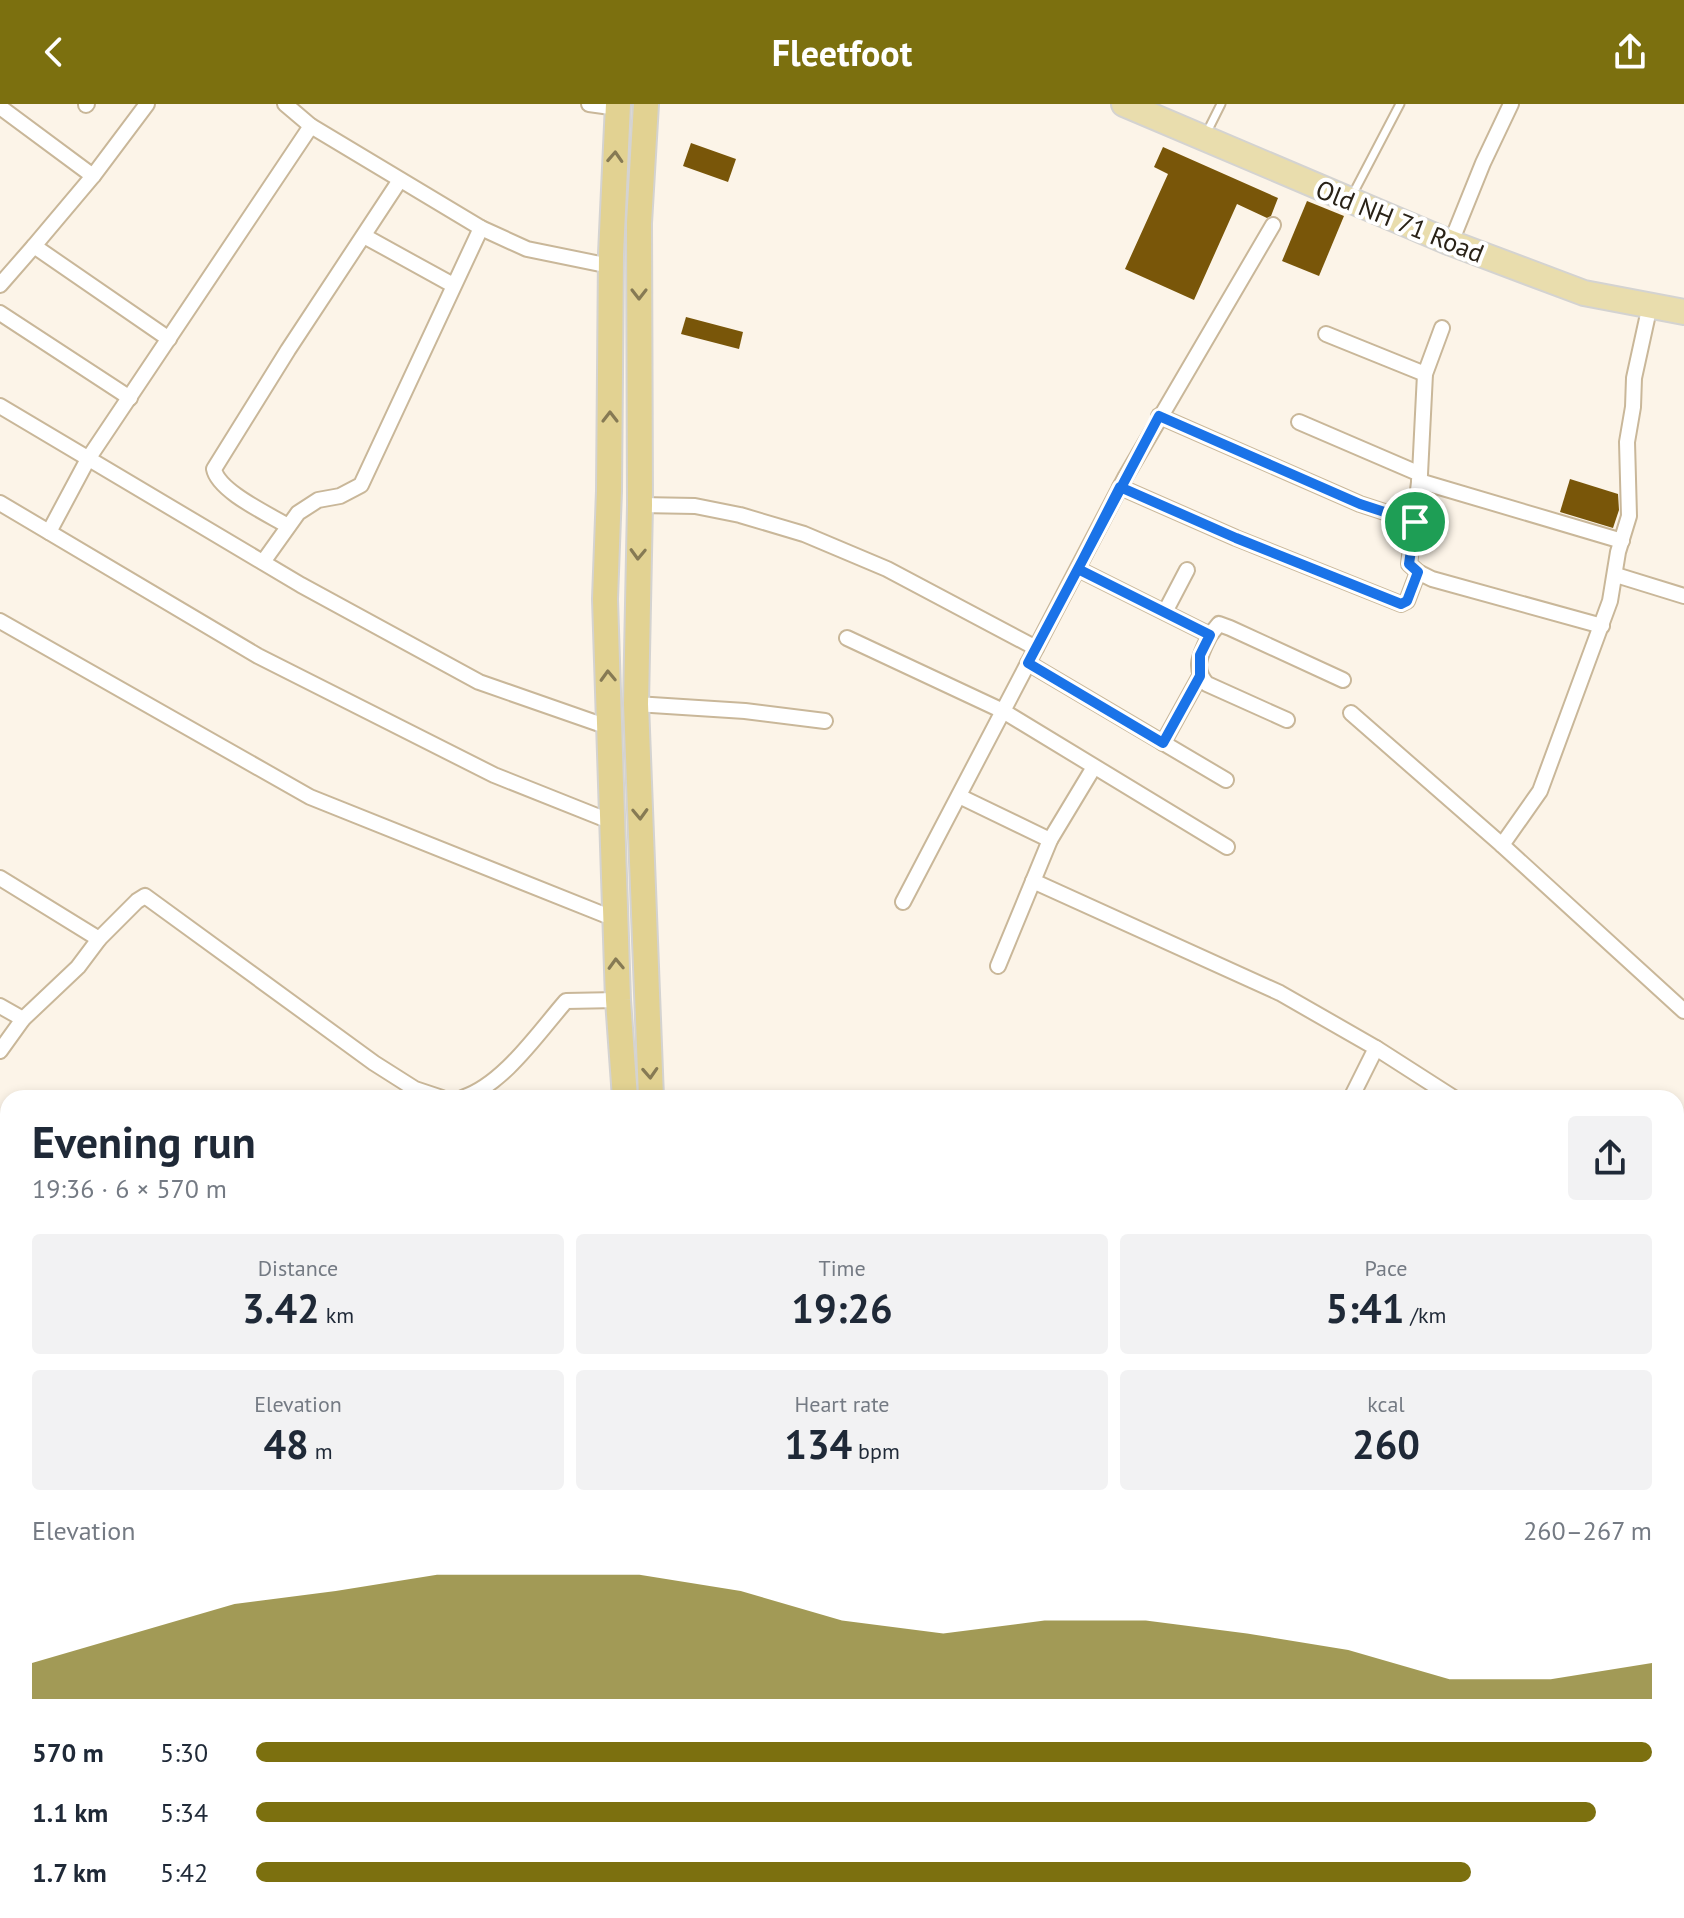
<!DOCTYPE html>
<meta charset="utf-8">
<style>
body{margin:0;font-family:"PT Sans",sans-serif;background:#f2f2f3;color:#1f2937;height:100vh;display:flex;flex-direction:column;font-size:30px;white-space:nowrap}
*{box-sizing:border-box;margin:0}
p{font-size:26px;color:#747a83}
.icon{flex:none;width:44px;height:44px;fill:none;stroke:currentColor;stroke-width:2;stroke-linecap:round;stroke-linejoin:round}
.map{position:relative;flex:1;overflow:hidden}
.sheet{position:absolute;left:0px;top:986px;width:1684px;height:828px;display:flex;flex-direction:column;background:#fff;border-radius:24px 24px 0 0;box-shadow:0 4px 12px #0003}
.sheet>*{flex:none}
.pin{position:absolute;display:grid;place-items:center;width:68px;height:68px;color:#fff;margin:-34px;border:4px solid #fff;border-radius:50%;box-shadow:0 2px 8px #0007}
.round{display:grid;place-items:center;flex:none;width:84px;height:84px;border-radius:8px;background:#f2f2f3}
.summary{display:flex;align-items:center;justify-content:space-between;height:136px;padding:0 32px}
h1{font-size:44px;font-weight:600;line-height:60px}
.stats{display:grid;grid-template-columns:repeat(3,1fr);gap:12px;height:136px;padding:8px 32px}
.stats div{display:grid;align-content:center;border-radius:8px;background:#f2f2f3;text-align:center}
.stats b{font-size:40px;font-weight:600}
.stats small{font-size:22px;font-weight:400}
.stats p{font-size:22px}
.chart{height:224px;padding:16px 32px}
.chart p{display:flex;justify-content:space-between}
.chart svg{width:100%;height:144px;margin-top:8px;fill:#7c700f;opacity:.7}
ul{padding:0 32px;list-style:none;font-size:26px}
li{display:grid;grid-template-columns:128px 96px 1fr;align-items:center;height:60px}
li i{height:20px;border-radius:10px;background:#7c700f}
header{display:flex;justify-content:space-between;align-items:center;height:104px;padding:0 32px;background:#7c700f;color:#fff;font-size:36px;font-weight:600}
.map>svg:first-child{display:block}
.water{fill:#7bb2e6}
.building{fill:#795609}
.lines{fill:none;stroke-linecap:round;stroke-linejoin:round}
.service-casing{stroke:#c9b799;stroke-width:11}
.minor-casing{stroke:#c9b799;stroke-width:18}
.primary-casing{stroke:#d4d3d1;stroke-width:28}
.trunk-casing{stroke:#d4d3d1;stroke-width:28}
.service{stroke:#fff;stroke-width:7}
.minor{stroke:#fff;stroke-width:14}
.primary{stroke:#e9ddad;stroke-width:24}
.trunk{stroke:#e2d292;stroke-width:24}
.oneway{stroke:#867a54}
.route-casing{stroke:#fff;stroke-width:16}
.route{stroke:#1a73e8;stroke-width:10}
.labels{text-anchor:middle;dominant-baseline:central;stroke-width:8;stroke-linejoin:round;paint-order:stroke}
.street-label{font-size:26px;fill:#292217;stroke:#fff}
</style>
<header><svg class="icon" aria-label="back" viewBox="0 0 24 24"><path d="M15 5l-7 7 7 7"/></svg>Fleetfoot<svg class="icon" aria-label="share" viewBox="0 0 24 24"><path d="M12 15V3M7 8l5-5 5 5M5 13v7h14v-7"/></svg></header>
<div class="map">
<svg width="1684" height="1814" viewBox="0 0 1684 1814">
<rect width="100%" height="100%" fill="#fcf4e8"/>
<polygon class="water" points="1676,1283 1684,1283 1684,1814 936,1814 937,1806 1676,1806"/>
<g class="building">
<polygon points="691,39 736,55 728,78 683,62"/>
<polygon points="1163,43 1278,94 1271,112 1267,114 1237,100 1194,196 1125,165 1168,70 1154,63"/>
<polygon points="1307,97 1344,112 1319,172 1282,157"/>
<polygon points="686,213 743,228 739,245 681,230"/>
<polygon points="1570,375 1618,390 1619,406 1613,424 1560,408"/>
</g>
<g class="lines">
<defs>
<g id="service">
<polyline points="1210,22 1221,0"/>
<polyline points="1356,84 1400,0"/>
</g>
<g id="minor">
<polyline points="147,0 93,72 34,142 169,235"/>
<polyline points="285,0 311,22 481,124 527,145 610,162"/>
<polyline points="589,0 618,4"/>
<polyline points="86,1 87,0"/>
<polyline points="0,3 93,72"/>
<polyline points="1456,126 1483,59 1511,0"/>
<polyline points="364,132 453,181"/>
<polyline points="0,181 34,142"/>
<polyline points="1650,201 1634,274 1633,303 1627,338 1629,412 1618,448 1610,497 1540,687 1502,741 1684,907"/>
<polyline points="0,209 130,294"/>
<polyline points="1442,224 1425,270 1420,370 1409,460 1418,468 1432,475 1602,522"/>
<polyline points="1326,230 1425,270"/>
<polyline points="0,302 301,481 479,578 608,623"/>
<polyline points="1159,312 1360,400 1415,418"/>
<polyline points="1299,318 1420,370"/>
<polyline points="1419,377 1622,437"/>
<polyline points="1120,383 1236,434 1401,500 1407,497 1418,468"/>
<polyline points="0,399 258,552 494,671 612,718"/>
<polyline points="640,401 695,402 740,411 804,430 887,465 1036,544"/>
<path d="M288,422C268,410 218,387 214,365L288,246L400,76"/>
<polyline points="49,428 88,355 311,22"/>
<polyline points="263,458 298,409 318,396 340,392 361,381 481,124"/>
<polyline points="1078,465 1210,531 1219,520 1230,524 1343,576"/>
<polyline points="1616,471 1684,492"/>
<polyline points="1165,508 1187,466"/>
<polyline points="0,517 310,693 615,815"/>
<path d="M1210,531C1201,549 1192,564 1207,580L1287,616"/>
<polyline points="847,534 1003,607 1227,743"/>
<polyline points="1028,559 1226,676"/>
<polyline points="636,600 745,607 825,617"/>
<polyline points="1351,609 1502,741"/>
<polyline points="1163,639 1200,572"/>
<polyline points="959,692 1050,736"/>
<polyline points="0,774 99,835 137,797 145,792 374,959 415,985 442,994"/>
<polyline points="1033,777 1280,889 1376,944 1454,994"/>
<polyline points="903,798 1126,372 1273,121"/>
<polyline points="998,862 1050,736 1094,663"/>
<polyline points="0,902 23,915"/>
<polyline points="0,947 23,915 78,863 99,835"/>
<path d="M462,994C503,981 538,929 566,897L618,896"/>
<polyline points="1351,994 1376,944"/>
<polyline points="0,1273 8,1278"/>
<polyline points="0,1344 8,1328"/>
<polyline points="0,1568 8,1545"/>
</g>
<g id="primary">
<polyline points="1124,0 1451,139 1584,189 1684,208"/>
<polyline points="0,1634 8,1638"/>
<polyline points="561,1806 597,1814"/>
</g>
<g id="trunk">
<polyline points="618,0 611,150 609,387 605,495 618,896 625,994"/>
<polyline points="646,0 639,119 640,401 636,600 651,994"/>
<polyline points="716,1806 722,1814"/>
</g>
</defs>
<use href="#service" class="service-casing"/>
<use href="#minor" class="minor-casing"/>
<use href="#primary" class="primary-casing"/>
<use href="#trunk" class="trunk-casing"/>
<use href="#service" class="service"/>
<use href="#minor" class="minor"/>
<use href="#primary" class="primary"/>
<use href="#trunk" class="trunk"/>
</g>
<defs><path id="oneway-chevron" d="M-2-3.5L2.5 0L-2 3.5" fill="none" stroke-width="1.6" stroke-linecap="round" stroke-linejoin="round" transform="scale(2)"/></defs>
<g class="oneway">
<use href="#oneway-chevron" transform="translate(615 53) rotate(-87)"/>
<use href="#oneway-chevron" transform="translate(639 190) rotate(90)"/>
<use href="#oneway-chevron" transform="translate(610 313) rotate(-90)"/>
<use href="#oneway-chevron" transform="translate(638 450) rotate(92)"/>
<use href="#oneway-chevron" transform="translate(608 572) rotate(-92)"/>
<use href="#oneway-chevron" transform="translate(640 710) rotate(88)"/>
<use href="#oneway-chevron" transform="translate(616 860) rotate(-92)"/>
<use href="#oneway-chevron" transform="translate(650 969) rotate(87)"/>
</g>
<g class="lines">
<defs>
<polyline id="route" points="1415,418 1360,400 1159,312 1028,559 1163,639 1200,572 1200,551 1210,531 1078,465 1120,383 1236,434 1401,500 1407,497 1418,468 1409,460 1415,418"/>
</defs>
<use href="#route" class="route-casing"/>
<use href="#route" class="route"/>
</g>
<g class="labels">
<g class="street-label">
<text transform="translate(1400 117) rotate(22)">Old NH 71 Road</text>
</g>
</g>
</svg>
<div class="pin" style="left:1415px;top:418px;background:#1e9e55"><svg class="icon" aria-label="arrive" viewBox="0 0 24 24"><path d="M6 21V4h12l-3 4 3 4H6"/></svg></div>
<section class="sheet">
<div class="summary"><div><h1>Evening run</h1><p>19:36 · 6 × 570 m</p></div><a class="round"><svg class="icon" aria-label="share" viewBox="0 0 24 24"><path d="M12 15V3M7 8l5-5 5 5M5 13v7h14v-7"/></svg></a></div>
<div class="stats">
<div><p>Distance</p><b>3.42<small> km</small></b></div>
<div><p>Time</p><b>19:26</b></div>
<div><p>Pace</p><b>5:41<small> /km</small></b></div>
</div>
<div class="stats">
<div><p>Elevation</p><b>48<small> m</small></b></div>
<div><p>Heart rate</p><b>134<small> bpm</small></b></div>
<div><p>kcal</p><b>260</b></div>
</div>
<div class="chart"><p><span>Elevation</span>260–267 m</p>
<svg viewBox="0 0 160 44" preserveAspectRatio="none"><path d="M0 44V33L10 24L20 15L30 11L40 6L50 6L60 6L70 11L80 20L90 24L100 20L110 20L120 24L130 29L140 38L150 38L160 33V44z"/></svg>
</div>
<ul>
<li><b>570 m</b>5:30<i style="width:100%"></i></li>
<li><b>1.1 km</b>5:34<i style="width:96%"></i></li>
<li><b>1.7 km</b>5:42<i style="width:87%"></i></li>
</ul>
</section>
</div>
